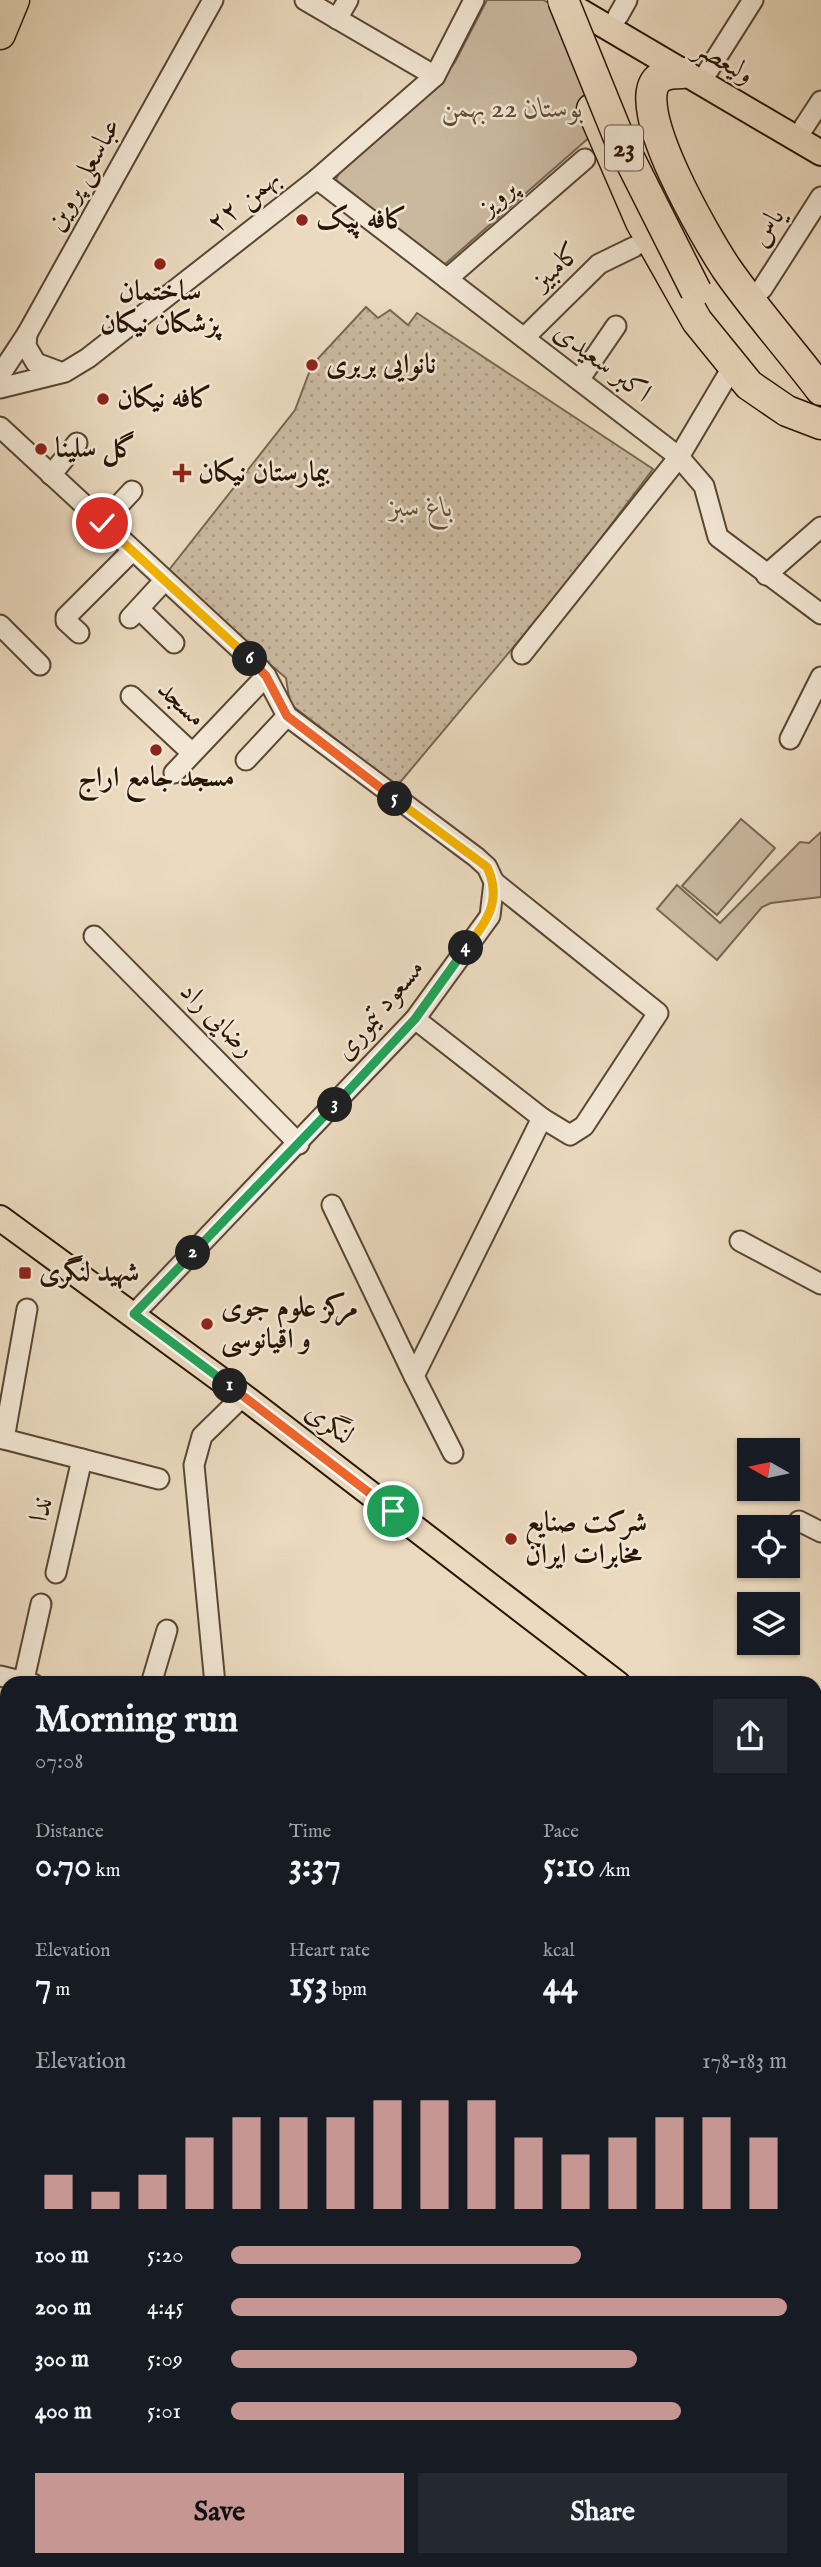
<!DOCTYPE html>
<meta charset="utf-8">
<style>
body{margin:0;font-family:"IM FELL English",Amiri,serif;background:#242831;color:#f1f3f6;height:100vh;display:flex;flex-direction:column;font-size:26px;white-space:nowrap}
*{box-sizing:border-box;margin:0}
p{font-size:23px;color:#9ea1a6}
.icon{flex:none;width:38px;height:38px;fill:none;stroke:currentColor;stroke-width:2;stroke-linecap:round;stroke-linejoin:round}
.map{position:relative;flex:1;overflow:hidden}
.side{position:absolute;left:0px;top:1676px;width:822px;height:891px;display:flex;flex-direction:column;background:#171b24;border-radius:21px 21px 0 0;box-shadow:0 2px 5px #0004}
.side>*{flex:none}
.needle{width:46px;rotate:279deg}
.fabs{position:absolute;left:737px;top:1438px;display:grid;gap:14px}
.fabs a{display:grid;place-items:center;width:63px;height:63px;border-radius:0px;background:#171b24;box-shadow:0 2px 5px #0004;font-size:35px}
.pin{position:absolute;display:grid;place-items:center;width:60px;height:60px;color:#fff;margin:-30px;border:4px solid #fff;border-radius:50%;box-shadow:0 2px 7px #0007}
.km{position:absolute;width:35px;height:35px;margin:-18px;border-radius:50%;background:#222;color:#fff;font-size:19px;line-height:35px;text-align:center}
.round{display:grid;place-items:center;flex:none;width:74px;height:74px;border-radius:0px;background:#242831}
.head{display:flex;align-items:center;justify-content:space-between;height:119px;padding:0 35px}
h1{font-size:38px;font-weight:800;line-height:52px}
.figures{display:grid;grid-template-columns:repeat(3,1fr);gap:10px;height:119px;padding:7px 35px}
.figures div{display:grid;align-content:center}
.figures b{font-size:35px;font-weight:800}
.figures small{font-size:19px;font-weight:400}
.figures p{font-size:19px}
.chart{height:196px;padding:14px 35px}
.chart p{display:flex;justify-content:space-between}
.chart svg{width:100%;height:126px;margin-top:7px;stroke:#c59692;stroke-width:6}
.cta{display:flex;gap:14px;margin-top:auto;padding:14px 35px}
.cta a{flex:1;height:80px;border-radius:0px;background:#c59692;color:#111;font-size:28px;font-weight:800;line-height:80px;text-align:center}
.cta a+a{background:#242831;color:#f1f3f6}
ul{padding:0 35px;list-style:none;font-size:23px}
li{display:grid;grid-template-columns:112px 84px 1fr;align-items:center;height:52px}
li i{height:18px;border-radius:9px;background:#c59692}
.map>svg:first-child{display:block}
.green{fill:#cab89f;stroke:#796652;stroke-width:2}
.garden{fill:url(#garden-dots);stroke:#796652;stroke-width:2}
.lines{fill:none;stroke-linecap:round;stroke-linejoin:round}
.minor-casing{stroke:#594633;stroke-width:23}
.major-casing{stroke:#281404;stroke-width:28}
.highway-casing{stroke:#281404;stroke-width:33}
.minor{stroke:#f2e7d5;stroke-width:19}
.major{stroke:#ebdabf;stroke-width:24}
.highway{stroke:#ebdabf;stroke-width:30}
.highway-bridge-casing{stroke:#281404;stroke-width:33;stroke-linecap:butt}
.highway-bridge{stroke:#ebdabf;stroke-width:30}
.split-1-casing{stroke:#fff;stroke-width:14}
.split-2-casing{stroke:#fff;stroke-width:14}
.split-3-casing{stroke:#fff;stroke-width:14}
.split-4-casing{stroke:#fff;stroke-width:14}
.split-5-casing{stroke:#fff;stroke-width:14}
.split-6-casing{stroke:#fff;stroke-width:14}
.split-7-casing{stroke:#fff;stroke-width:14}
.split-1{stroke:#f0652b;stroke-width:9}
.split-2{stroke:#22a559;stroke-width:9}
.split-3{stroke:#22a559;stroke-width:9}
.split-4{stroke:#22a559;stroke-width:9}
.split-5{stroke:#f5b400;stroke-width:9}
.split-6{stroke:#f0652b;stroke-width:9}
.split-7{stroke:#f5b400;stroke-width:9}
.poi-dot{fill:#8f2418;stroke:#f2e7d5;stroke-width:2.5}
.labels{text-anchor:middle;dominant-baseline:central;stroke-width:5;stroke-linejoin:round;paint-order:stroke}
.shield{fill:#f2e7d5;stroke:#655343;stroke-width:2}
.shield-label{font-size:26px;font-weight:bold;fill:#281404}
.street-label{font-size:28px;fill:#281404;stroke:#f2e7d5}
.park-label{font-size:28px;font-style:italic;fill:#614d3a;stroke:#f2e7d5}
.poi-label{font-size:28px;font-weight:bold;fill:#281404;stroke:#f2e7d5;text-anchor:start}
</style>
<div class="map">
<svg width="821" height="2567" viewBox="0 0 821 2567">
<defs>
<pattern id="garden-dots" width="8" height="8" patternUnits="userSpaceOnUse" patternTransform="scale(1.75)"><rect width="8" height="8" fill="#cab89f"/><path d="M2 2h.1M6 6h.1" fill="none" stroke="#ae9d87" stroke-width="1.8" stroke-linecap="round"/></pattern>
</defs>
<rect width="100%" height="100%" fill="#ebdabf"/>
<filter id="stains"><feTurbulence type="fractalNoise" baseFrequency=".00286" numOctaves="4"/><feColorMatrix values="0 0 0 0 .2 0 0 0 0 .09 0 0 0 0 .02 0 0 0 .5 -.17"/></filter>
<radialGradient id="worn" r=".72"><stop offset=".6" stop-color="#630" stop-opacity="0"/><stop offset="1" stop-color="#630" stop-opacity=".3"/></radialGradient>
<g class="green">
<polygon points="487,0 543,0 552,5 599,129 444,265 336,180 340,170 438,85 455,62"/>
<polygon points="741,819 775,848 717,915 682,886"/>
<polygon points="821,832 821,897 771,903 762,907 717,960 657,909 677,885 720,923 800,842 809,843"/>
<polygon points="816,2059 821,2064 821,2181 816,2187"/>
</g>
<polygon class="garden" points="366,307 378,318 390,310 408,325 417,313 653,469 568,582 397,786 290,704 286,678 165,575 295,410 312,365"/>
<g class="lines">
<defs>
<g id="minor">
<polyline points="305,0 435,76"/>
<polyline points="618,16 627,0"/>
<polyline points="337,19 348,0"/>
<polyline points="708,71 753,0"/>
<polyline points="804,127 821,101"/>
<polyline points="317,179 679,457 704,486 718,537 821,614"/>
<polyline points="447,279 585,159"/>
<polyline points="762,289 821,197"/>
<polyline points="27,334 26,346 36,363 60,372"/>
<polyline points="524,338 599,264 634,247"/>
<polyline points="0,375 27,334 213,0"/>
<polyline points="579,380 616,326"/>
<polyline points="0,388 65,372 88,358 317,179 435,76 474,0"/>
<polyline points="0,427 255,663 266,676 287,716 476,857 487,867 494,882 490,916 415,1019 134,1314"/>
<polyline points="51,475 77,443"/>
<polyline points="102,523 132,491"/>
<polyline points="766,575 821,527"/>
<polyline points="140,610 174,643"/>
<polyline points="130,618 164,581"/>
<polyline points="0,625 40,665"/>
<polyline points="79,633 66,621 66,617 132,551"/>
<polyline points="522,654 679,457 727,376"/>
<polyline points="131,696 192,753"/>
<polyline points="790,739 821,677"/>
<polyline points="246,760 287,716"/>
<polyline points="174,773 266,676"/>
<polyline points="494,882 658,1013 584,1126 570,1135 542,1118"/>
<polyline points="94,936 299,1144"/>
<polyline points="332,1205 414,1376 542,1118 415,1019"/>
<polyline points="740,1241 821,1284"/>
<polyline points="414,1376 453,1453"/>
<polyline points="0,1438 159,1479"/>
<polyline points="4,1439 27,1309"/>
<polyline points="799,1521 821,1532"/>
<polyline points="56,1573 82,1459"/>
<polyline points="0,1676 33,1684"/>
<polyline points="23,1684 41,1604"/>
<polyline points="151,1684 167,1630"/>
<polyline points="215,1684 194,1465 202,1436 243,1396"/>
<polyline points="3,1768 7,1751"/>
<polyline points="0,1983 7,1983"/>
<polyline points="0,2376 7,2379"/>
<polyline points="3,2510 7,2510"/>
<polyline points="175,2560 176,2567"/>
<polyline points="401,2560 403,2567"/>
</g>
<g id="major">
<polyline points="561,0 821,153"/>
<polyline points="0,1218 243,1396 618,1684"/>
<polyline points="816,1835 821,1839"/>
<polyline points="0,2239 7,2246"/>
<polyline points="521,2560 533,2567"/>
</g>
<g id="highway">
<polyline points="0,34 14,0"/>
<path d="M683,73C675,73 665,73 658,79C628,106 707,239 726,268C755,310 790,349 821,390"/>
<polyline points="592,109 641,222 697,321 749,385 787,411 821,424"/>
</g>
</defs>
<use href="#minor" class="minor-casing"/>
<use href="#major" class="major-casing"/>
<use href="#highway" class="highway-casing"/>
<use href="#minor" class="minor"/>
<use href="#major" class="major"/>
<use href="#highway" class="highway"/>
<defs>
<polyline id="highway-bridge" points="563,0 619,138 696,291"/>
</defs>
<use href="#highway-bridge" class="highway-bridge-casing"/>
<use href="#highway-bridge" class="highway-bridge"/>
</g>
<g class="lines">
<defs>
<polyline id="split-1" points="230,1386 393,1511"/>
<polyline id="split-2" points="193,1253 134,1314 230,1386"/>
<polyline id="split-3" points="193,1253 335,1105"/>
<polyline id="split-4" points="335,1105 415,1019 466,948"/>
<path id="split-5" d="M395,799L487,867C503,901 486,922 466,948"/>
<polyline id="split-6" points="250,659 266,676 287,716 395,799"/>
<polyline id="split-7" points="102,523 250,659"/>
</defs>
<use href="#split-1" class="split-1-casing"/>
<use href="#split-2" class="split-2-casing"/>
<use href="#split-3" class="split-3-casing"/>
<use href="#split-4" class="split-4-casing"/>
<use href="#split-5" class="split-5-casing"/>
<use href="#split-6" class="split-6-casing"/>
<use href="#split-7" class="split-7-casing"/>
<use href="#split-1" class="split-1"/>
<use href="#split-2" class="split-2"/>
<use href="#split-3" class="split-3"/>
<use href="#split-4" class="split-4"/>
<use href="#split-5" class="split-5"/>
<use href="#split-6" class="split-6"/>
<use href="#split-7" class="split-7"/>
</g>
<g class="poi-dot">
<circle cx="302" cy="220" r="7"/>
<circle cx="160" cy="264" r="7"/>
<circle cx="312" cy="365" r="7"/>
<circle cx="103" cy="399" r="7"/>
<circle cx="41" cy="449" r="7"/>
<path d="M178.5 462.5h7v7h7v7h-7v7h-7v-7h-7v-7h7z"/>
<circle cx="156" cy="750" r="7"/>
<rect x="18" y="1266" width="14" height="14" rx="3.5"/>
<circle cx="207" cy="1324" r="7"/>
<circle cx="511" cy="1539" r="7"/>
</g>
<g class="labels">
<rect class="shield" x="605" y="125.5" width="38" height="45" rx="5"/>
<g class="shield-label">
<text x="624" y="148">23</text>
</g>
<g class="street-label">
<text transform="translate(724 62) rotate(30)">ولیعصر</text>
<text transform="translate(84 175) rotate(-61)">عباسعلی پروین</text>
<text transform="translate(498 198) rotate(-41)">پرویز</text>
<text transform="translate(244 201) rotate(-39)">۲۲ بهمن</text>
<text transform="translate(768 228) rotate(-58)">یاس</text>
<text transform="translate(557 267) rotate(-42)">کامبیز</text>
<text transform="translate(602 363) rotate(37)">اکبر سعیدی</text>
<text transform="translate(181 704) rotate(43)">مسجد</text>
<text transform="translate(380 1010) rotate(-50)">مسعود تیموری</text>
<text transform="translate(217 1020) rotate(45)">رضایی راد</text>
<text transform="translate(329 1424) rotate(37)">لنگری</text>
<text transform="translate(42 1510) rotate(-77)">ندا</text>
</g>
<g class="park-label">
<text x="512" y="109">بوستان 22 بهمن</text>
<text x="421" y="508">باغ سبز</text>
</g>
<g class="poi-label">
<text x="316" y="220">کافه پیک</text>
<text x="160" y="292" text-anchor="middle">ساختمان<tspan x="160" dy="32">پزشکان نیکان</tspan></text>
<text x="326" y="365">نانوایی بربری</text>
<text x="117" y="399">کافه نیکان</text>
<text x="55" y="449">گل سلینا</text>
<text x="198" y="473">بیمارستان نیکان</text>
<text x="156" y="778" text-anchor="middle">مسجد جامع اراج</text>
<text x="39" y="1273">شهید لنگری</text>
<text x="221" y="1308">مرکز علوم جوی<tspan x="221" dy="32">و اقیانوسی</tspan></text>
<text x="525" y="1523">شرکت صنایع<tspan x="525" dy="32">مخابرات ایران</tspan></text>
</g>
</g>
<rect width="100%" height="100%" filter="url(#stains)"/>
<rect width="100%" height="100%" fill="url(#worn)"/>
</svg>
<div class="fabs">
<a><svg class="needle" viewBox="-14 -14 28 28"><path d="M0-13l5 13h-10z" fill="#e53935"/><path d="M0 13l5-13h-10z" fill="#9ea1a6"/></svg></a>
<a><svg class="icon" aria-label="locate" viewBox="0 0 24 24"><circle cx="12" cy="12" r="6"/><path d="M12 2v4M12 18v4M2 12h4M18 12h4"/></svg></a>
<a><svg class="icon" aria-label="layers" viewBox="0 0 24 24"><path d="M12 4l9 5-9 5-9-5zM3 14l9 5 9-5"/></svg></a>
</div>
<div class="pin" style="left:393px;top:1511px;background:#1e9e55"><svg class="icon" aria-label="arrive" viewBox="0 0 24 24"><path d="M6 21V4h12l-3 4 3 4H6"/></svg></div>
<div class="pin" style="left:102px;top:523px;background:#d93025"><svg class="icon" aria-label="check" viewBox="0 0 24 24"><path d="M5 12l5 5 9-10"/></svg></div>
<b class="km" style="left:230px;top:1386px">1</b>
<b class="km" style="left:193px;top:1253px">2</b>
<b class="km" style="left:335px;top:1105px">3</b>
<b class="km" style="left:466px;top:948px">4</b>
<b class="km" style="left:395px;top:799px">5</b>
<b class="km" style="left:250px;top:659px">6</b>
<section class="side">
<div class="head"><div><h1>Morning run</h1><p>07:08</p></div><a class="round"><svg class="icon" aria-label="share" viewBox="0 0 24 24"><path d="M12 15V3M7 8l5-5 5 5M5 13v7h14v-7"/></svg></a></div>
<div class="figures">
<div><p>Distance</p><b>0.70<small> km</small></b></div>
<div><p>Time</p><b>3:37</b></div>
<div><p>Pace</p><b>5:10<small> /km</small></b></div>
</div>
<div class="figures">
<div><p>Elevation</p><b>7<small> m</small></b></div>
<div><p>Heart rate</p><b>153<small> bpm</small></b></div>
<div><p>kcal</p><b>44</b></div>
</div>
<div class="chart"><p><span>Elevation</span>178–183 m</p>
<svg viewBox="0 0 160 44" preserveAspectRatio="none"><path d="M5 44V32M15 44V38M25 44V32M35 44V19M45 44V12M55 44V12M65 44V12M75 44V6M85 44V6M95 44V6M105 44V19M115 44V25M125 44V19M135 44V12M145 44V12M155 44V19"/></svg>
</div>
<ul>
<li><b>100 m</b>5:20<i style="width:63%"></i></li>
<li><b>200 m</b>4:45<i style="width:100%"></i></li>
<li><b>300 m</b>5:09<i style="width:73%"></i></li>
<li><b>400 m</b>5:01<i style="width:81%"></i></li>
</ul>
<div class="cta"><a>Save</a><a>Share</a></div>
</section>
</div>
